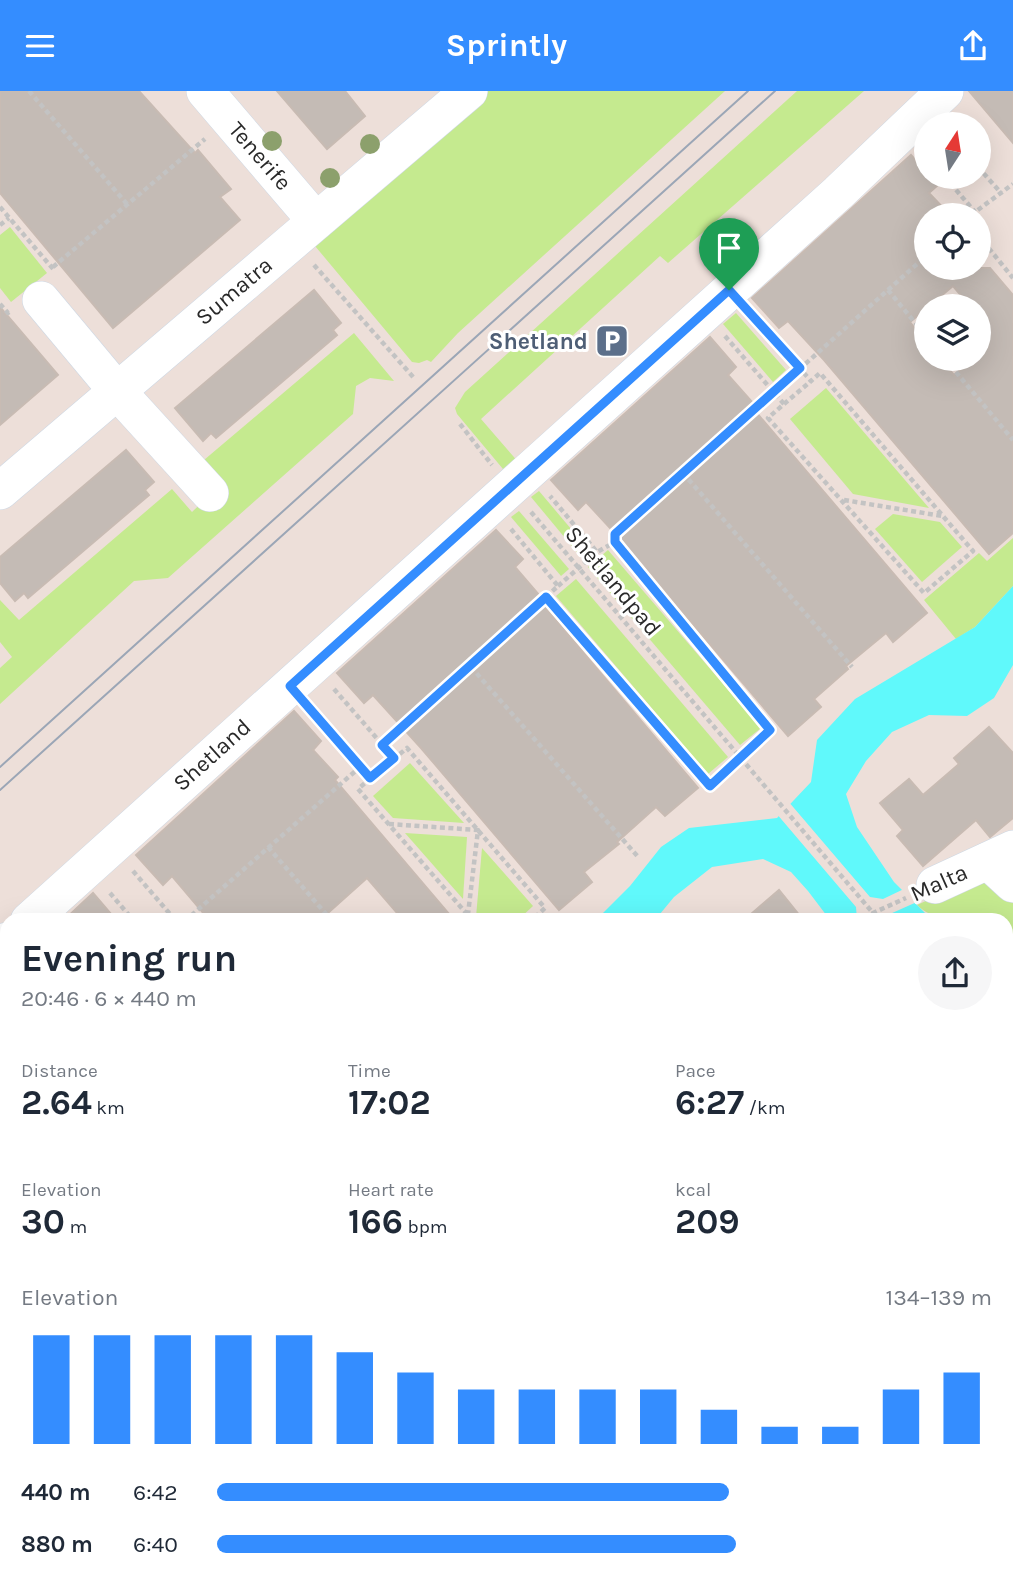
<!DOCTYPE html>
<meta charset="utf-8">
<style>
body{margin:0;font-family:Karla,sans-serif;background:#f6f6f7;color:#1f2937;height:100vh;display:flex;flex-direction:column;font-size:26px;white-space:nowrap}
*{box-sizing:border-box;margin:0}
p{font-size:23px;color:#747a83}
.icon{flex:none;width:38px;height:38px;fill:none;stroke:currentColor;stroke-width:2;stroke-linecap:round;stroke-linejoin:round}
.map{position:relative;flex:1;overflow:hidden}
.drawer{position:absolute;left:0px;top:822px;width:1013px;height:674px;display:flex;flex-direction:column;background:#fff;border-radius:21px 21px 0 0;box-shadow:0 7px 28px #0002}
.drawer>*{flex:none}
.needle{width:46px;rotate:12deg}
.controls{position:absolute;left:914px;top:21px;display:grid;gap:14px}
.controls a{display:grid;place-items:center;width:77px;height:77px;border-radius:50%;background:#fff;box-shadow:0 7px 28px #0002;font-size:35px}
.pin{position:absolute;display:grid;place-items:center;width:60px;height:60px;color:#fff;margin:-72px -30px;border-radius:50% 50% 50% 0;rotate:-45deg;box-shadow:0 0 7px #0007}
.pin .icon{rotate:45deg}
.round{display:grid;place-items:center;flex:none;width:74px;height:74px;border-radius:37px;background:#f6f6f7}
.summary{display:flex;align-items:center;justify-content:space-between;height:119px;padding:0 21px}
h1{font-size:38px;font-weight:700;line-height:52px}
.metrics{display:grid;grid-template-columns:repeat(3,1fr);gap:10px;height:119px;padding:7px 21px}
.metrics div{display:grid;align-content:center}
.metrics b{font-size:35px;font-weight:700}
.metrics small{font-size:19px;font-weight:400}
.metrics p{font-size:19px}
.chart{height:196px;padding:14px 21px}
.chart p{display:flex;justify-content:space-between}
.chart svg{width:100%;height:126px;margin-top:7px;stroke:#348dff;stroke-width:6}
ul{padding:0 21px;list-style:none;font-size:23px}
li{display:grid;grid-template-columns:112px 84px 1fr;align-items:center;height:52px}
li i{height:18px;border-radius:9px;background:#348dff}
header{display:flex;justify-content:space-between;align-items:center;height:91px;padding:0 21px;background:#348dff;color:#fff;font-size:32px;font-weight:700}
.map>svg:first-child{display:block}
.green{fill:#c5ea8f}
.water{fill:#60f9fb}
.pier{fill:#eddfd9}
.building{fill:#c4bbb5;stroke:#c8bbb3;stroke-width:2;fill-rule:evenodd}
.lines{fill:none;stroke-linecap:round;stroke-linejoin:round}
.minor-casing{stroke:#ced8e4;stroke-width:38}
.path{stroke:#c3c3c3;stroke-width:4.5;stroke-dasharray:5 3.5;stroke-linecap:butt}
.minor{stroke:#fff;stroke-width:37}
.tram{stroke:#9ba6b6;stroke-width:2}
.tree{fill:#8ca06c}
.route-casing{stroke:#fff;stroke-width:14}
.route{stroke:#348dff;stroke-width:9}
.labels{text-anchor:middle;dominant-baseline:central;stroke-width:6;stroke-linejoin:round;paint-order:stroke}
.street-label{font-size:23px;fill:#292929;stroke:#fff}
.service-label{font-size:23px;font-weight:bold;fill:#4e5e75;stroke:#fff;text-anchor:end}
</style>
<header><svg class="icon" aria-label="menu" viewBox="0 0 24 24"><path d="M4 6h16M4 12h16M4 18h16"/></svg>Sprintly<svg class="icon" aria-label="share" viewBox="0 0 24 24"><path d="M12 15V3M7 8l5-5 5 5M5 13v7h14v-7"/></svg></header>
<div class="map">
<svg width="1013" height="1495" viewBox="0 0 1013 1495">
<rect width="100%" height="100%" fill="#eddfd9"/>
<g class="green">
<polygon points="483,0 725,0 458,242 431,271 427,269 419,272 412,271 310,149"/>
<polygon points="797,0 864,0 668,172 660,165 481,328 520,373 508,384 457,323 455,317 465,301"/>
<polygon points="10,136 47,182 11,211 0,197 0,144"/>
<polygon points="736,222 786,279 773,291 723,233"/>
<polygon points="354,242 394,290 370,287 356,295 353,323 168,487 134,490 0,613 0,577 12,566 0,551 0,509 19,529 172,398 192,421 223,391 204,369"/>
<polygon points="826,297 929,417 853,403 790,328"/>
<polygon points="539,400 588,458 580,465 531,406"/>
<polygon points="519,420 569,478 561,485 511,426"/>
<polygon points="893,423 940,431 962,456 922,491 875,438"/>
<polygon points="1013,447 1013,495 975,536 956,548 924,509 979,462 987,470"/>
<polygon points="608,459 761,637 740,654 588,476"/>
<polygon points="576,488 728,666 708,683 556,505"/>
<polygon points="410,672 464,732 393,727 373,705"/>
<polygon points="405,742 467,746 463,808"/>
<polygon points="482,757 533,815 518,829 479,829 476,826"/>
<path d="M985,783L1013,807V852L1006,848V830C976,829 940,836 917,814Z"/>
<polygon points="1013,920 1013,1188 1006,1190 1006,930"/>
</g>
<g class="water">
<polygon points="1013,495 1013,574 994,607 967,625 929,624 892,641 866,670 846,703 857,736 894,791 927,824 949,829 830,829 808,800 791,781 763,768 712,776 674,806 655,829 595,830 630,795 661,756 689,737 777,727 811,691 817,649 855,608 975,536"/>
<polygon points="1006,848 1013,852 1013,920 1006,930"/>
</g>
<polygon class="pier" points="788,710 870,806 883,808 906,797 919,810 890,823 888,829 857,829 856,816 776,722"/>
<g class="building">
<polygon points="0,0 139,0 195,62 198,59 231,98 220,106 240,129 113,237 0,102"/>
<polygon points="277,0 345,0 365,25 327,58"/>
<polygon points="969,0 1013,0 1013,52"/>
<path d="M911,64L926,81V86H930L938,94L929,102L950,124H926V177H990L1013,204V442L989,463L824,269L788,230L779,237L752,207ZM953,195L970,215H978V268H973L954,284L940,268H926V252L910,231L926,218V215H929Z"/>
<polygon points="314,199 341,232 333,239 337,244 216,347 211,342 203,350 175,317"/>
<polygon points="0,216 58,284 0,334"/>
<polygon points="710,246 736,276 728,284 753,312 750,314 927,522 893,551 886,542 846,575 848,578 814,608 821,616 788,645 623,451 586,411 578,419 551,389"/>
<polygon points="126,359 154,391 145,399 149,404 28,507 24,502 15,510 0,492 0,466"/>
<polygon points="496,439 523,468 515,476 540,505 537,507 698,697 665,725 656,716 617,751 619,753 584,781 592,791 559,819 421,657 373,604 364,612 337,582"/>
<polygon points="294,620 321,650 313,659 338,686 335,689 455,830 404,830 367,787 319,830 210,830 172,785 163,794 136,764"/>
<polygon points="989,636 1013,662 1013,727 990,746 976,729 923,775 897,745 903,739 880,712 909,688 923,704 959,673 954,667"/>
<polygon points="779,799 804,830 743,830"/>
<polygon points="93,802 117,830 63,830"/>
</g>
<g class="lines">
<defs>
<g id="minor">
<polyline points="205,0 316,130"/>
<polyline points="41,209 117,300 210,402"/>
<polyline points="0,400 469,0"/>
<polyline points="988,770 1013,793"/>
<polyline points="935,794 1013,758"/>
<polyline points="29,830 838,102 945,0"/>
<polyline points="0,856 7,850"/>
<polyline points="1006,1209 1013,1203"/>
<polyline points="1006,1366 1013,1382"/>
<polyline points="687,1489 690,1495"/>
<polyline points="26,1495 33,1489"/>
</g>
</defs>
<use href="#minor" class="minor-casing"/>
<g class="path">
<polyline points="29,0 127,113"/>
<polyline points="978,76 1001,102"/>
<polyline points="945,86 975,121"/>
<polyline points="0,116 54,179"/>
<polyline points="971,124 1013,93"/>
<polyline points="0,134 9,127"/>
<polyline points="978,144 1013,187"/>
<polyline points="314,174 414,287"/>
<polyline points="53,176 205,48"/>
<polyline points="888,199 926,245"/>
<polyline points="0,213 8,222 11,220"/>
<polyline points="725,245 784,313 768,327 924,502 973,460 820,282 811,290 751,223"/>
<polyline points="945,268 1013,349"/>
<polyline points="784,313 811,290"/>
<polyline points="460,333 492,374"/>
<polyline points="683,382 852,576"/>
<polyline points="844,409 942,425"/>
<polyline points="531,421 873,822"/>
<polyline points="511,438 558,495 546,506 710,695 770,639 615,451 597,461 550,405"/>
<polyline points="615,451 615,443 926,165"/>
<polyline points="558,495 597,461"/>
<polyline points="471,576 639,767"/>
<polyline points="334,598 394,667"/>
<polyline points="311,619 370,687"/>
<polyline points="382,654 545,507"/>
<polyline points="389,733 478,739 468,823"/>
<polyline points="268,756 332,830"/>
<polyline points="133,780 176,830"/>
<polyline points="110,802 134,830"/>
<polyline points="185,830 360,676"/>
<polyline points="473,830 358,698 407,657 545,817 531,830"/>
<polyline points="868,830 873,822 906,807"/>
<polyline points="0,997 7,991"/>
<polyline points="0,1026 7,1022"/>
<polyline points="0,1121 7,1129"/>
<polyline points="1006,1170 1013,1142"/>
<polyline points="0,1332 7,1326"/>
<polyline points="519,1495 526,1489"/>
<polyline points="557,1495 564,1489"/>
</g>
<use href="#minor" class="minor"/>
<g class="tram">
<polyline points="0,676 748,0"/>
<polyline points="0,699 775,0"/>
</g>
</g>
<g class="tree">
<circle cx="272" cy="50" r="10"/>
<circle cx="370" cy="53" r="10"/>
<circle cx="330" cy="87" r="10"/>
</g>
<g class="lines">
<defs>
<polygon id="route" points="729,199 800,277 615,443 615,451 770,639 710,695 546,506 382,654 394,667 370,687 290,595"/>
</defs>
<use href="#route" class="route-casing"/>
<use href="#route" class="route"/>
</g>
<defs>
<symbol id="parking-square" viewBox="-11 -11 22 22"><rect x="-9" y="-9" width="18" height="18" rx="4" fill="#5c6f8a" stroke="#fff"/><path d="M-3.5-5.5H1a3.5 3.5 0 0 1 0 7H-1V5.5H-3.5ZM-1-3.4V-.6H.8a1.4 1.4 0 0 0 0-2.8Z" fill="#fff"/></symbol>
</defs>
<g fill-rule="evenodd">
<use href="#parking-square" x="593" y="231" width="38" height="38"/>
</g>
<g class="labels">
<g class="street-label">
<text transform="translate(260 65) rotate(49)">Tenerife</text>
<text transform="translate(234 200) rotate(-40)">Sumatra</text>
<text transform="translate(613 490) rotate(50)">Shetlandpad</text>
<text transform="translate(212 664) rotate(-42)">Shetland</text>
<text transform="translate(939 792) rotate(-24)">Malta</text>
</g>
<g class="service-label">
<text x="588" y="250">Shetland</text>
</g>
</g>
</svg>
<div class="controls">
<a><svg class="needle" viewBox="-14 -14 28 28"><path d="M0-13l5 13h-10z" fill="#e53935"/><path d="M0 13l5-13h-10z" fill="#747a83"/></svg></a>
<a><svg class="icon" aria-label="locate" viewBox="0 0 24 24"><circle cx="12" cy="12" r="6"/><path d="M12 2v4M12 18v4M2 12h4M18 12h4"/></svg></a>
<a><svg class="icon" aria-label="layers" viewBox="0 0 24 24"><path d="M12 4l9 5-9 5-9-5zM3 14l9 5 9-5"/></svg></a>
</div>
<div class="pin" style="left:729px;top:199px;background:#1e9e55"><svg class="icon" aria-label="arrive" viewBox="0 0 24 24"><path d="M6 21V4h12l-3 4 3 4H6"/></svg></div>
<section class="drawer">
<div class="summary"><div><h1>Evening run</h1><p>20:46 · 6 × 440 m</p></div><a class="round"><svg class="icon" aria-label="share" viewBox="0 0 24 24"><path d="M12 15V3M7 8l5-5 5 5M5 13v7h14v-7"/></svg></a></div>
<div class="metrics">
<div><p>Distance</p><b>2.64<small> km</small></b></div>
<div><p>Time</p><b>17:02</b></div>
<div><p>Pace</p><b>6:27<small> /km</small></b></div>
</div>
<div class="metrics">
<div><p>Elevation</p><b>30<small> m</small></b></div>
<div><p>Heart rate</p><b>166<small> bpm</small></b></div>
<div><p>kcal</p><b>209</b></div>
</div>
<div class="chart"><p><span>Elevation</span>134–139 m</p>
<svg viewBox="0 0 160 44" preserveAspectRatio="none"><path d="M5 44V6M15 44V6M25 44V6M35 44V6M45 44V6M55 44V12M65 44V19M75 44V25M85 44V25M95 44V25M105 44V25M115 44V32M125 44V38M135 44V38M145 44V25M155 44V19"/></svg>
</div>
<ul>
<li><b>440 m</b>6:42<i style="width:66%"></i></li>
<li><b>880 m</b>6:40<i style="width:67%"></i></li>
</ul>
</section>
</div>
